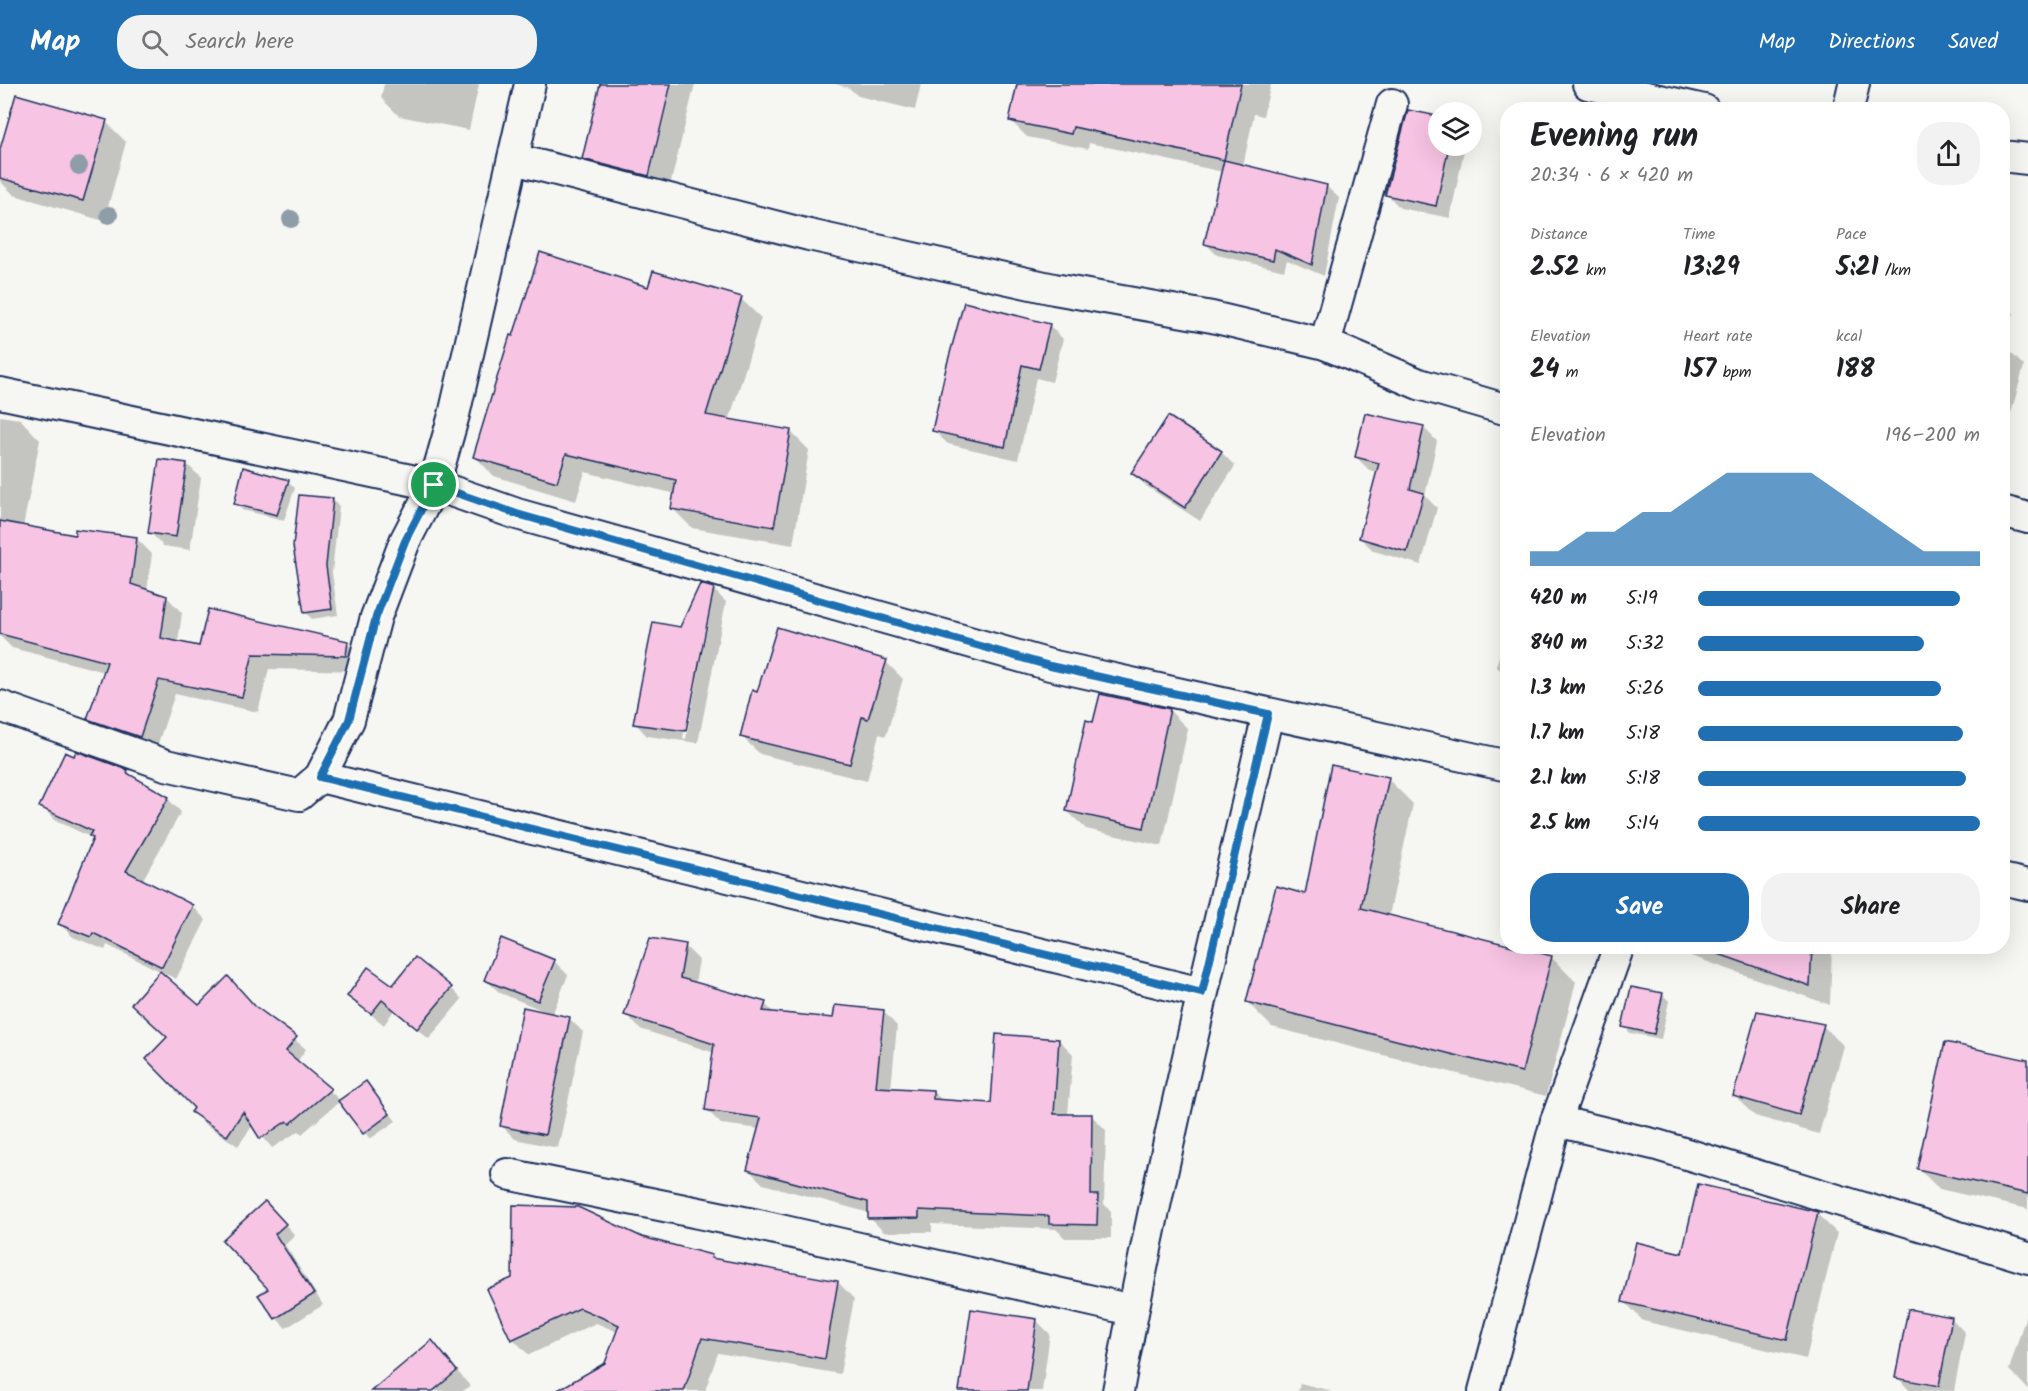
<!DOCTYPE html>
<meta charset="utf-8">
<style>
body{margin:0;font-family:Kalam,sans-serif;background:#f2f2f2;color:#202124;height:100vh;display:flex;flex-direction:column;font-size:22px;white-space:nowrap}
*{box-sizing:border-box;margin:0}
p{font-size:20px;color:#757577}
.icon{flex:none;width:33px;height:33px;fill:none;stroke:currentColor;stroke-width:2;stroke-linecap:round;stroke-linejoin:round}
.map{position:relative;flex:1;overflow:hidden}
.drawer{position:absolute;left:1500px;top:18px;width:510px;height:852px;display:flex;flex-direction:column;background:#fff;border-radius:24px;box-shadow:0 6px 24px #0002}
.drawer>*{flex:none}
.tools{position:absolute;left:1428px;top:18px;display:grid;gap:12px}
.tools a{display:grid;place-items:center;width:54px;height:54px;border-radius:50%;background:#fff;box-shadow:0 6px 24px #0002;font-size:30px}
.pin{position:absolute;display:grid;place-items:center;width:51px;height:51px;color:#fff;margin:-26px;border:3px solid #fff;border-radius:50%;box-shadow:0 2px 6px #0007}
.round{display:grid;place-items:center;flex:none;width:63px;height:63px;border-radius:24px;background:#f2f2f2}
.head{display:flex;align-items:center;justify-content:space-between;height:102px;padding:0 30px}
h1{font-size:33px;font-weight:700;line-height:45px}
.metrics{display:grid;grid-template-columns:repeat(3,1fr);gap:9px;height:102px;padding:6px 30px}
.metrics div{display:grid;align-content:center}
.metrics b{font-size:26px;font-weight:700}
.metrics small{font-size:16px;font-weight:400}
.metrics p{font-size:16px}
.chart{height:168px;padding:12px 30px}
.chart p{display:flex;justify-content:space-between}
.chart svg{width:100%;height:108px;margin-top:6px;fill:#1f6fb2;opacity:.7}
.cta{display:flex;gap:12px;margin-top:auto;padding:12px 30px}
.cta a{flex:1;height:69px;border-radius:24px;background:#1f6fb2;color:#fff;font-size:24px;font-weight:700;line-height:69px;text-align:center}
.cta a+a{background:#f2f2f2;color:#202124}
ul{padding:0 30px;list-style:none;font-size:20px}
li{display:grid;grid-template-columns:96px 72px 1fr;align-items:center;height:45px}
li i{height:15px;border-radius:8px;background:#1f6fb2}
header{display:flex;align-items:center;gap:36px;box-sizing:border-box;height:84px;padding:0 30px;background:#1f6fb2;color:#fff}
header strong{font-size:28px}
nav{display:flex;gap:33px;margin-inline-start:auto;font-size:21px}
.search{width:420px;height:54px;background:#f2f2f2;display:flex;align-items:center;gap:15px;box-sizing:border-box;padding:0 21px;border-radius:24px;color:#757577;font-size:22px}
.map>svg:first-child{display:block}
.shadow{fill:#0003;fill-rule:evenodd}
.building{fill:#f7c4e3;stroke:#1b2f5e;stroke-width:1.5}
.lines{fill:none;stroke-linecap:round;stroke-linejoin:round}
.minor-casing{stroke:#1b2f5e;stroke-width:34}
.minor{stroke:#f6f6f2;stroke-width:30}
.tree{fill:#8f9da9}
.route-casing{stroke:#fff;stroke-width:12}
.route{stroke:#1f6fb2;stroke-width:8}
</style>
<header>
<strong>Map</strong>
<div class="search"><svg class="icon" aria-label="search" viewBox="0 0 24 24"><circle cx="10" cy="10" r="6"/><path d="M15 15l6 6"/></svg>Search here</div>
<nav><a>Map</a><a>Directions</a><a>Saved</a></nav>
</header>
<div class="map">
<svg width="2028" height="1307" viewBox="0 0 2028 1307">
<rect width="100%" height="100%" fill="#f6f6f2"/>
<filter id="ink" filterUnits="userSpaceOnUse"><feTurbulence type="fractalNoise" baseFrequency=".0167" numOctaves="2"/><feDisplacementMap in="SourceGraphic" scale="12" xChannelSelector="R" yChannelSelector="G"/><feConvolveMatrix kernelMatrix="1 2 1 2 8 2 1 2 1" color-interpolation-filters="sRGB"/></filter>
<g filter="url(#ink)">
<g class="shadow">
<polygon points="384,0 479,0 469,46 399,32 381,14"/>
<polygon points="603,0 669,0 645,99 648,100 672,0 695,0 668,110 604,94 584,74"/>
<polygon points="835,0 921,0 915,26 858,12 849,4"/>
<polygon points="1018,0 1271,0 1263,32 1254,30 1243,82 1326,102 1339,114 1324,192 1287,176 1284,187 1217,171 1205,159 1223,88 1089,59 1088,65 1027,53 1011,37"/>
<polygon points="1531,21 1546,26 1530,26"/>
<polygon points="1409,28 1438,34 1438,62 1465,62 1450,134 1400,124 1387,110"/>
<polygon points="106,38 126,58 104,137 14,111 0,97 0,70"/>
<polygon points="1508,106 1508,134 1501,128"/>
<polygon points="654,189 741,215 761,234 729,337 790,347 809,366 793,461 692,444 673,425 676,410 585,388 576,417 494,392 475,373 649,205"/>
<polygon points="2002,217 2014,229 2002,259"/>
<polygon points="966,220 1050,242 1063,255 1052,298 1036,294 1018,376 948,360 934,347"/>
<polygon points="2002,265 2009,267 2024,282 2002,362"/>
<polygon points="0,332 20,335 40,356 23,443 76,453 136,454 152,470 147,507 167,513 182,529 178,559 201,563 347,559 363,574 362,587 269,585 258,628 175,610 155,668 104,650 89,634 105,588 12,564 0,552"/>
<polygon points="1168,334 1221,368 1235,382 1200,437 1146,402 1133,389"/>
<polygon points="1423,343 1437,357 1425,412 1437,424 1421,481 1374,467 1360,454 1378,388 1370,387 1356,373"/>
<polygon points="187,380 201,394 190,466 163,462 150,448"/>
<polygon points="244,385 288,398 295,404 284,436 242,426 236,419"/>
<polygon points="332,415 339,422 332,489 338,531 312,535 305,528"/>
<path d="M713,505L726,518L698,659L647,652L635,639L681,545ZM713,514L686,655L683,654L709,520Z"/>
<polygon points="1508,541 1508,594 1496,582"/>
<polygon points="886,578 903,595 886,652 879,650 867,697 760,670 742,653 758,610"/>
<polygon points="1101,611 1170,627 1188,645 1162,762 1086,745 1067,727"/>
<polygon points="77,669 128,687 137,697 168,715 181,728 142,797 192,822 206,836 176,895 107,861 105,866 73,853 59,839 94,755 55,736 41,722"/>
<polygon points="1388,695 1413,720 1389,832 1551,873 1576,898 1546,1012 1272,943 1247,918 1306,811"/>
<polygon points="685,862 699,876 695,900 765,920 774,929 835,936 883,927 897,942 891,1005 932,1007 943,1017 992,1020 1059,956 1073,970 1068,1031 1092,1032 1106,1046 1104,1120 1111,1127 1111,1154 1065,1154 1056,1145 932,1140 932,1148 884,1148 870,1134 870,1129 763,1100 749,1086 760,1045 721,1040 707,1026 715,969 640,945 626,930"/>
<polygon points="1668,862 1832,862 1830,921 1671,865"/>
<polygon points="554,877 568,891 552,931 570,935 583,948 558,1064 515,1055 502,1042 524,925 547,928 500,909 486,896"/>
<polygon points="393,903 451,904 462,915 429,955 394,926 384,941 349,912"/>
<polygon points="1662,910 1669,917 1661,955 1630,949 1624,942"/>
<polygon points="199,923 257,925 306,965 297,978 341,1017 372,1006 396,1037 370,1055 340,1017 302,1050 299,1047 272,1064 253,1041 238,1062 203,1039 193,1028 196,1023"/>
<polygon points="1823,942 1844,962 1819,1050 1755,1032 1734,1012"/>
<polygon points="2028,978 2028,1125 1939,1105 1918,1084"/>
<polygon points="265,1119 295,1151 285,1161 323,1221 286,1244 276,1234 270,1205"/>
<polygon points="1817,1130 1837,1149 1806,1275 1643,1237 1624,1217 1683,1171"/>
<polygon points="641,1154 711,1173 715,1177 838,1198 854,1215 840,1290 718,1269 705,1307 559,1307 606,1280 618,1248 596,1239 529,1271 513,1255"/>
<polygon points="2028,1224 2028,1305 2009,1286"/>
<polygon points="1952,1235 1965,1249 1954,1307 1910,1307 1897,1293"/>
<polygon points="1036,1236 1050,1250 1042,1307 961,1307"/>
<polygon points="432,1258 470,1302 463,1307 394,1307"/>
<polygon points="1300,1299 1332,1307 1298,1307"/>
</g>
<g class="building">
<polygon points="600,0 671,0 649,92 582,75"/>
<polygon points="1017,0 1241,0 1224,76 1073,43 1071,50 1009,37"/>
<polygon points="16,10 107,36 83,117 0,94 0,65"/>
<polygon points="1408,26 1438,32 1438,62 1449,62 1436,122 1385,111"/>
<polygon points="1224,76 1327,101 1312,181 1275,165 1273,176 1204,160"/>
<polygon points="540,168 648,203 653,187 742,213 706,331 791,346 774,443 671,425 676,396 566,370 557,398 473,373 510,251 513,252"/>
<polygon points="964,218 1050,240 1039,285 1022,281 1005,363 932,347 946,284"/>
<polygon points="1365,329 1424,342 1410,405 1424,409 1407,468 1359,454 1379,379 1355,373"/>
<polygon points="1168,332 1222,367 1185,424 1131,389"/>
<polygon points="159,375 187,379 176,453 148,449"/>
<polygon points="243,383 289,396 277,431 234,420"/>
<polygon points="299,411 333,414 326,482 332,525 304,529 293,462"/>
<polygon points="0,437 75,451 75,445 137,453 131,500 167,512 161,554 199,562 208,525 348,557 346,572 253,570 242,613 159,596 140,653 87,635 107,578 0,550"/>
<polygon points="700,500 714,504 686,647 633,640 653,538 680,543"/>
<polygon points="777,543 887,576 868,635 862,633 850,680 740,653 752,606 757,608"/>
<polygon points="1100,610 1170,625 1144,744 1066,727 1086,636 1093,638"/>
<polygon points="76,667 128,686 127,689 169,713 126,787 193,821 162,883 93,849 91,853 58,840 93,754 89,752 92,747 39,723 65,668 74,672"/>
<polygon points="1331,681 1389,693 1361,824 1552,872 1522,988 1246,918 1276,802 1305,810"/>
<polygon points="501,854 555,876 538,917 484,896"/>
<polygon points="650,854 686,860 680,894 766,918 763,927 833,934 835,921 884,926 876,1003 933,1006 933,1015 991,1019 996,950 1059,955 1054,1030 1092,1030 1091,1111 1098,1111 1097,1141 1049,1140 1049,1132 919,1126 919,1134 868,1135 868,1118 747,1086 761,1034 705,1026 714,960 624,931"/>
<polygon points="1711,862 1812,862 1810,902 1710,867"/>
<polygon points="415,873 452,903 417,945 382,916 371,930 347,912 368,883 393,901"/>
<polygon points="160,887 199,921 228,892 255,922 297,953 286,967 331,1005 290,1040 287,1037 260,1055 243,1028 227,1052 191,1028 194,1024 146,975 167,953 131,920"/>
<polygon points="1631,903 1663,909 1654,950 1622,943"/>
<polygon points="523,923 570,933 545,1051 500,1042"/>
<polygon points="1757,927 1824,940 1799,1031 1733,1012"/>
<polygon points="1945,958 2028,976 2028,1110 1917,1085"/>
<polygon points="366,997 390,1030 363,1050 338,1017"/>
<polygon points="1698,1100 1818,1128 1787,1256 1622,1218 1636,1158 1682,1169"/>
<polygon points="265,1117 286,1140 275,1150 314,1210 275,1235 258,1211 268,1205 222,1156"/>
<polygon points="513,1121 578,1123 642,1153 712,1171 711,1174 838,1197 825,1275 702,1254 684,1307 556,1307 605,1279 619,1241 580,1224 511,1256 487,1205 512,1194"/>
<polygon points="971,1225 1037,1235 1027,1307 959,1307"/>
<polygon points="1908,1225 1952,1233 1939,1302 1895,1294"/>
<polygon points="432,1256 457,1287 433,1307 371,1307"/>
</g>
<g class="lines">
<defs>
<g id="minor">
<polyline points="530,0 454,331 434,401 517,430 1050,581 1508,682"/>
<polyline points="1588,0 1704,26"/>
<polyline points="1848,26 1854,0"/>
<polyline points="2002,72 2028,75"/>
<polyline points="514,75 809,151 1054,205 1212,233 1325,260 1419,300 1508,326"/>
<polyline points="1325,260 1392,20"/>
<polyline points="0,309 434,401 405,457 376,533 349,636 320,693 299,711 166,681 0,622"/>
<polyline points="2002,427 2028,434"/>
<polyline points="320,693 1202,909"/>
<polyline points="2002,795 2028,801"/>
<polyline points="1556,1037 1657,1061 2028,1174"/>
<polyline points="507,1090 758,1141 1132,1226"/>
<path d="M1118,1307C1160,1079 1216,855 1268,630"/>
<polyline points="1484,1307 1556,1037 1619,862"/>
</g>
</defs>
<use href="#minor" class="minor-casing"/>
<use href="#minor" class="minor"/>
</g>
<g class="tree">
<circle cx="79" cy="82" r="9"/>
<circle cx="109" cy="131" r="9"/>
<circle cx="291" cy="135" r="9"/>
</g>
</g>
<g class="lines" filter="url(#ink)">
<defs>
<polygon id="route" points="434,401 517,430 1050,582 1268,630 1202,909 320,693 349,636 376,533 405,457"/>
</defs>
<use href="#route" class="route-casing"/>
<use href="#route" class="route"/>
</g>
</svg>
<div class="tools">
<a><svg class="icon" aria-label="layers" viewBox="0 0 24 24"><path d="M12 4l9 5-9 5-9-5zM3 14l9 5 9-5"/></svg></a>
</div>
<div class="pin" style="left:434px;top:401px;background:#1e9e55"><svg class="icon" aria-label="arrive" viewBox="0 0 24 24"><path d="M6 21V4h12l-3 4 3 4H6"/></svg></div>
<section class="drawer">
<div class="head"><div><h1>Evening run</h1><p>20:34 · 6 × 420 m</p></div><a class="round"><svg class="icon" aria-label="share" viewBox="0 0 24 24"><path d="M12 15V3M7 8l5-5 5 5M5 13v7h14v-7"/></svg></a></div>
<div class="metrics">
<div><p>Distance</p><b>2.52<small> km</small></b></div>
<div><p>Time</p><b>13:29</b></div>
<div><p>Pace</p><b>5:21<small> /km</small></b></div>
</div>
<div class="metrics">
<div><p>Elevation</p><b>24<small> m</small></b></div>
<div><p>Heart rate</p><b>157<small> bpm</small></b></div>
<div><p>kcal</p><b>188</b></div>
</div>
<div class="chart"><p><span>Elevation</span>196–200 m</p>
<svg viewBox="0 0 160 44" preserveAspectRatio="none"><path d="M0 44V38L10 38L20 30L30 30L40 22L50 22L60 14L70 6L80 6L90 6L100 6L110 14L120 22L130 30L140 38L150 38L160 38V44z"/></svg>
</div>
<ul>
<li><b>420 m</b>5:19<i style="width:93%"></i></li>
<li><b>840 m</b>5:32<i style="width:80%"></i></li>
<li><b>1.3 km</b>5:26<i style="width:86%"></i></li>
<li><b>1.7 km</b>5:18<i style="width:94%"></i></li>
<li><b>2.1 km</b>5:18<i style="width:95%"></i></li>
<li><b>2.5 km</b>5:14<i style="width:100%"></i></li>
</ul>
<div class="cta"><a>Save</a><a>Share</a></div>
</section>
</div>
